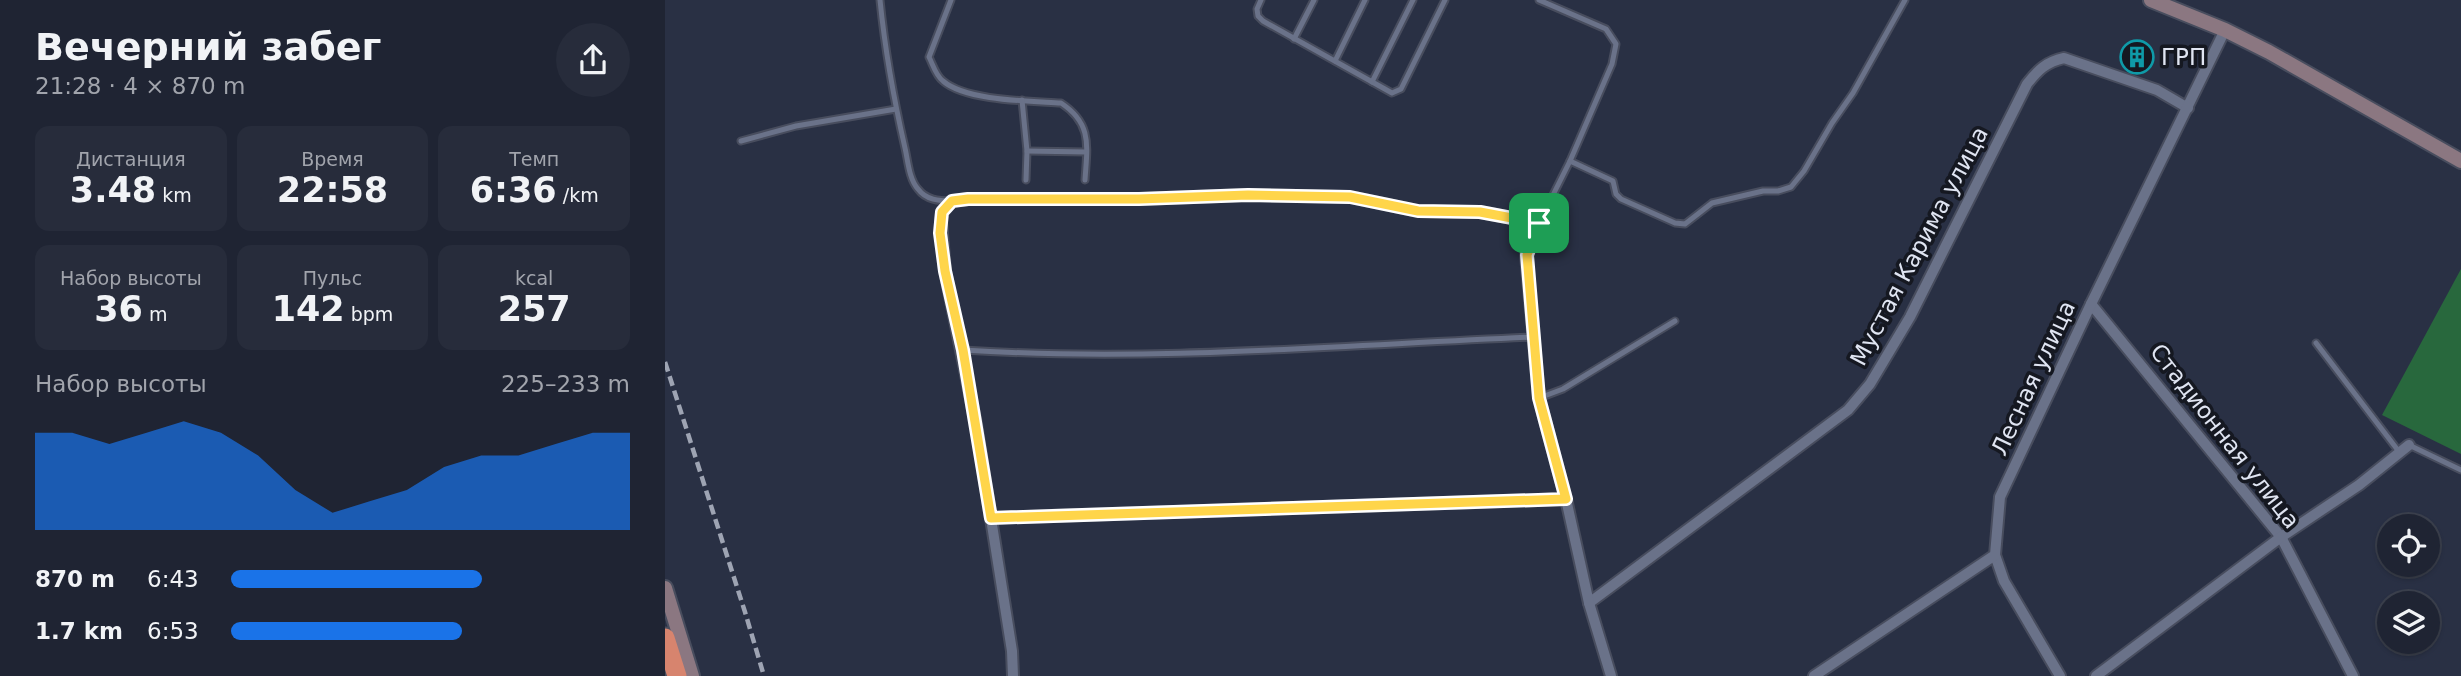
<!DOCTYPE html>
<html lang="ru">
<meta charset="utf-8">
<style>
body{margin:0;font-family:"DejaVu Sans",sans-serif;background:#272c3b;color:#f1f3f6;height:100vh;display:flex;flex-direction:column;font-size:26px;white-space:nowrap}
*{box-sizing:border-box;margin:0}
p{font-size:23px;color:#a1a4ac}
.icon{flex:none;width:38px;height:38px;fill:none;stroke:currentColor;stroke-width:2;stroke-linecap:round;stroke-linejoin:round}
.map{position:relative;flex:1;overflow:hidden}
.drawer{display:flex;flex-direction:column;background:#1f2433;width:665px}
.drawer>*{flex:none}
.fabs{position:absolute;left:1712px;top:514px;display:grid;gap:14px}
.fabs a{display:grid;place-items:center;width:63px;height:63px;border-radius:50%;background:#1f2433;box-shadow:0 2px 5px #0004,0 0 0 2px #3c414e;font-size:35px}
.pin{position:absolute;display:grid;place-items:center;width:60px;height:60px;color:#fff;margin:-30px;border-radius:14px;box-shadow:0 4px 10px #0006}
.round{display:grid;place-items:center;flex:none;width:74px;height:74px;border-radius:37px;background:#272c3b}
.headline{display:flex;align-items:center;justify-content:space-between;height:119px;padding:0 35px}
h1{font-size:38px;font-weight:700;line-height:52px}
.figures{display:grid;grid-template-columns:repeat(3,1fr);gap:10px;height:119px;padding:7px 35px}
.figures div{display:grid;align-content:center;border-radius:14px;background:#272c3b;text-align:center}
.figures b{font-size:35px;font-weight:700}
.figures small{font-size:19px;font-weight:400}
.figures p{font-size:19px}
.chart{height:196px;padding:14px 35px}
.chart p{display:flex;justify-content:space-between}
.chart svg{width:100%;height:126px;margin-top:7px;fill:#1a73e8;opacity:.7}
ul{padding:0 35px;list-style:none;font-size:23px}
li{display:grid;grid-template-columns:112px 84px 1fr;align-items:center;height:52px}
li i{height:18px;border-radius:9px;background:#1a73e8}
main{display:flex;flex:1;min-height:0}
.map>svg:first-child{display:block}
.green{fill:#28683d}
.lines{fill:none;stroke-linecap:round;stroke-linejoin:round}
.lane-casing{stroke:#484d5e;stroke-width:9}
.street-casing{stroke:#484d5e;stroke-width:14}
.secondary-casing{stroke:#484d5e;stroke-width:18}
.highway-casing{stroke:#484d5e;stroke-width:23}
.lane{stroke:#6a7289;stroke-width:5}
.street{stroke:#6a7289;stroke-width:10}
.secondary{stroke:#8b7781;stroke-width:14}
.highway{stroke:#d7846e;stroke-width:19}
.rail{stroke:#9ea4b3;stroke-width:4.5;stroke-dasharray:10 5;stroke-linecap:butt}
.route-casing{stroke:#fff;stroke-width:14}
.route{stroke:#ffd54a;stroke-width:9}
.labels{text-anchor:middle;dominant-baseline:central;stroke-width:7;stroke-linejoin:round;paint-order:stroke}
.poi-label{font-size:23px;fill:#e0e5f2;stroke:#151821;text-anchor:start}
.street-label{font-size:23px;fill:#e0e5f2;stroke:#151821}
</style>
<main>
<section class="drawer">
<div class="headline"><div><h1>Вечерний забег</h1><p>21:28 · 4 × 870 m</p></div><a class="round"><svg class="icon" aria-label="share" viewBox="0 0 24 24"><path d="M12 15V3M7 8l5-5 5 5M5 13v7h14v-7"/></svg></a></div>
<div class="figures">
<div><p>Дистанция</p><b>3.48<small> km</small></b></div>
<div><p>Время</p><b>22:58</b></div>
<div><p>Темп</p><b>6:36<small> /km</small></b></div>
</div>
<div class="figures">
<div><p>Набор высоты</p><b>36<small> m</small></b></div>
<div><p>Пульс</p><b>142<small> bpm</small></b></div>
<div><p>kcal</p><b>257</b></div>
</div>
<div class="chart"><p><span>Набор высоты</span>225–233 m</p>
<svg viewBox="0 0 160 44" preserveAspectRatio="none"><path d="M0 44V10L10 10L20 14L30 10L40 6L50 10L60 18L70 30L80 38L90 34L100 30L110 22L120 18L130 18L140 14L150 10L160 10V44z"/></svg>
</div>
<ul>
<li><b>870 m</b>6:43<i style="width:63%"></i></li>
<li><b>1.7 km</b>6:53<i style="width:58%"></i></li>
</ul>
</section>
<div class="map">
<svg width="1796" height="676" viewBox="0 0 1796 676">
<rect width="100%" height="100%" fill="#293044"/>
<polygon class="green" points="1796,269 1796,454 1717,415"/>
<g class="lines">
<defs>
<g id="lane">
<path d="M215,0C220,50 229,100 240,148C243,161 244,179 253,189C261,200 274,201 287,201"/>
<path d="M286,0L264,57C268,65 271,76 278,81C301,101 365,101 396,103C428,124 422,147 420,180"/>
<polyline points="596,0 592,9 593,16 598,21 727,93 736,89 780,0"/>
<polyline points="874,0 941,29 951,44 947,64 905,161 874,223"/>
<polyline points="629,39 649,0"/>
<polyline points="670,61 700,0"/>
<polyline points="707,82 748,0"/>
<polyline points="357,100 362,151 361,180"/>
<polyline points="76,141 131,126 231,109"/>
<polyline points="362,151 421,152"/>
<polyline points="905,161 948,181 951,194 956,199 1010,223 1020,224 1047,203 1098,191 1113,191 1126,187 1139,171 1167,123 1188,93 1240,0"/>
<polyline points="1651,343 1735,453"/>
<path d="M298,350C487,362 678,345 868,337"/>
<polyline points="874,398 898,389 1010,321"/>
<polyline points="1744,445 1796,470"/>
</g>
<g id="street">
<polyline points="1426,304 1616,537 1688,676"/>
<polyline points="326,518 901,499"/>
<polyline points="1330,555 1339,581 1395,676"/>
<path d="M924,603L1183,410L1205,384L1245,317L1362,84C1373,70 1381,62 1399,58L1492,90L1523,108"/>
<polyline points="348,676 347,651 311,424 280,271 276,221 277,212 287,201 303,199 474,199 583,195 685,197 753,211 815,212 874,223 861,255 874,398 901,499 924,603 946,676"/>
<polyline points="1149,676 1330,555 1335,497 1426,304 1560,30"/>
<polyline points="1431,676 1616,537 1694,485 1744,445"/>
</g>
<g id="secondary">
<polyline points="1486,0 1560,30 1604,52 1796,161"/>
<polyline points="0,588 27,676"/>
</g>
<polyline id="highway" points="0,638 12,676"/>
</defs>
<use href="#lane" class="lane-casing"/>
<use href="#street" class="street-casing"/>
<use href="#secondary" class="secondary-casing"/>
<use href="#highway" class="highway-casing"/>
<use href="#lane" class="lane"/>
<use href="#street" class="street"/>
<use href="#secondary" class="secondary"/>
<use href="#highway" class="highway"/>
<polyline class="rail" points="0,362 80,612 99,676"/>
</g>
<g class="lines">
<defs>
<polygon id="route" points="583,195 685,197 753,211 815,212 874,223 862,255 874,398 901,499 326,518 298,350 280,271 275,233 277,212 287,201 303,199 474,199"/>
</defs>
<use href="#route" class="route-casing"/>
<use href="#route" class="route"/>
</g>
<defs>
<symbol id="building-ring" viewBox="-11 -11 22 22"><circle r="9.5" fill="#151821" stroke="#0f9aa8" stroke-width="1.5"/><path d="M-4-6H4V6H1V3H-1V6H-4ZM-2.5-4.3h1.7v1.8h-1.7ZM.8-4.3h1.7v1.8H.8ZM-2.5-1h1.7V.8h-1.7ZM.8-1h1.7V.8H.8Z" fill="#0f9aa8"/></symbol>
</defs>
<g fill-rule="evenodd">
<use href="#building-ring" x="1453" y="38" width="38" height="38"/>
</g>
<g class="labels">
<g class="poi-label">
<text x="1496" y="57">ГРП</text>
</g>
<g class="street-label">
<text transform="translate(1254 246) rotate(-62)">Мустая Карима улица</text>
<text transform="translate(1368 378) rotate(-65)">Лесная улица</text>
<text transform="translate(1560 436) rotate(52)">Стадионная улица</text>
</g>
</g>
</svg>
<div class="fabs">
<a><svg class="icon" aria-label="locate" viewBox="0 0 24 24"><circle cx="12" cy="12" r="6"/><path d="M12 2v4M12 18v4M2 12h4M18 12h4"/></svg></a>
<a><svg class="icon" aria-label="layers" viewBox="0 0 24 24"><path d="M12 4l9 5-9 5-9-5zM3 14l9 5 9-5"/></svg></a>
</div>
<div class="pin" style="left:874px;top:223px;background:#1e9e55"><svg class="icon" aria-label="arrive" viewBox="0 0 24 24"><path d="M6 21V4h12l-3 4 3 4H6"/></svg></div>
</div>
</main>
